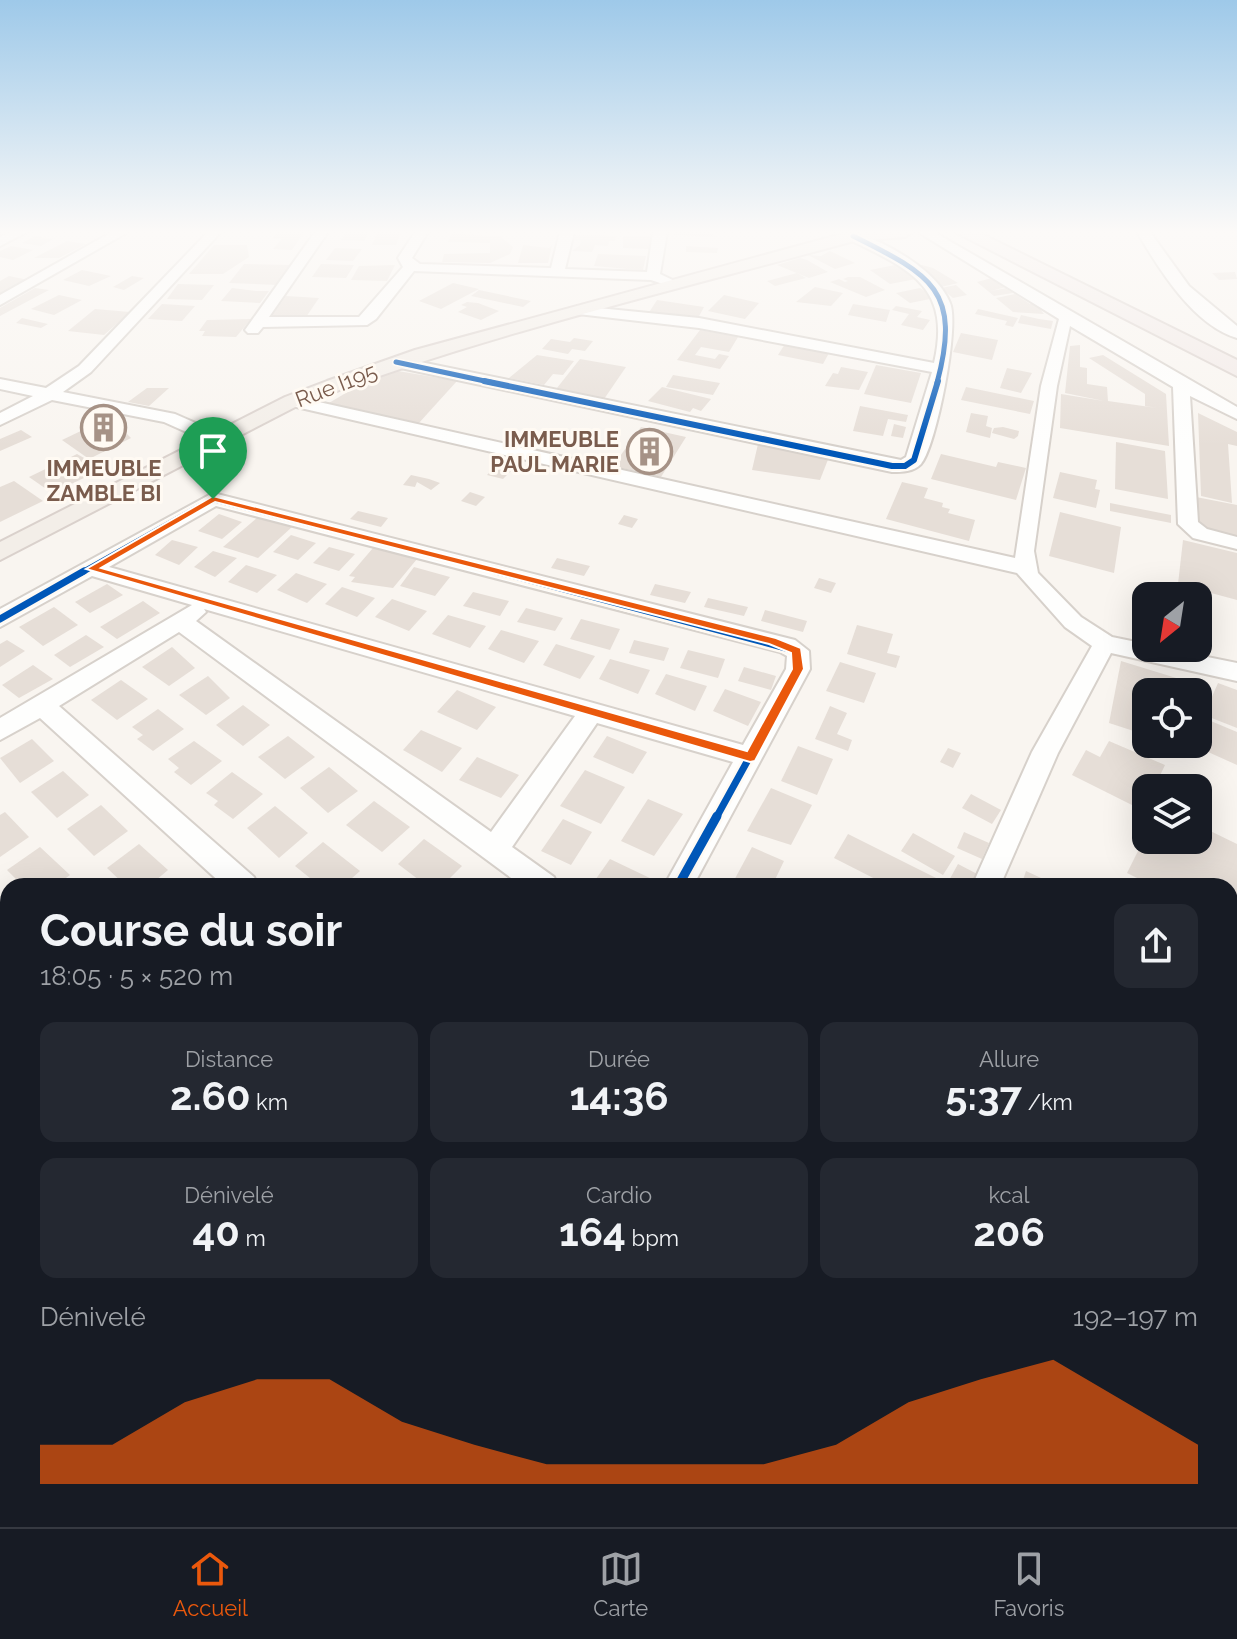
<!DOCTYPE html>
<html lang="fr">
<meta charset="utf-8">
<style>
body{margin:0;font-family:Raleway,sans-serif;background:#242831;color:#f1f3f6;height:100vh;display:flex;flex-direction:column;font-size:30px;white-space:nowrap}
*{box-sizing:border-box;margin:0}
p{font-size:26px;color:#9ea1a6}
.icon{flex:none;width:44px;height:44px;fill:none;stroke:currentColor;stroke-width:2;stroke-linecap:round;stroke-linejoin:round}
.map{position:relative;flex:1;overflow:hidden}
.sheet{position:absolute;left:0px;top:878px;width:1238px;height:650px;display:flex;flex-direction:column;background:#171b24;border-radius:24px 24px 0 0;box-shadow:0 8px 32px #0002}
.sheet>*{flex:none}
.needle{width:52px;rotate:210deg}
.buttons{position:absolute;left:1132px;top:582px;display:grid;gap:16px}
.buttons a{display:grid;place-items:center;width:80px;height:80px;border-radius:16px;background:#171b24;box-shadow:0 8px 32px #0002;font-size:40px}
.pin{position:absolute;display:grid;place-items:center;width:68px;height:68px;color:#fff;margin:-82px -34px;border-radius:50% 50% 50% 0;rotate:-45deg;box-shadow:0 0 8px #0007}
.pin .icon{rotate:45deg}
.round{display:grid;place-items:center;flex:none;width:84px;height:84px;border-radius:16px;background:#242831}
.summary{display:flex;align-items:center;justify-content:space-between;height:136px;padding:0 40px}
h1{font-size:44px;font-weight:700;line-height:60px}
.stats{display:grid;grid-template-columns:repeat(3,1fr);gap:12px;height:136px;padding:8px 40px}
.stats div{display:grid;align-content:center;border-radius:16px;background:#242831;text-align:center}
.stats b{font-size:40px;font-weight:700}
.stats small{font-size:22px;font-weight:400}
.stats p{font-size:22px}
.chart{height:224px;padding:16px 40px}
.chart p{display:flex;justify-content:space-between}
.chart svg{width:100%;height:144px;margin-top:8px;fill:#ea580c;opacity:.7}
.dock{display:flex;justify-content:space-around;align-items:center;height:112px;border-top:2px solid #363941;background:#171b24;font-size:22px;color:#9ea1a6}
.dock a{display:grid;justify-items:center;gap:4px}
.dock .current{color:#ea580c}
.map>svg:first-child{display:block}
.building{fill:#e6ded7}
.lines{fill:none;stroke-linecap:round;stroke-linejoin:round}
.minor-casing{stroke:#d7d1cb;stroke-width:4}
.major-casing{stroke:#dad1cc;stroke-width:4}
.highway-casing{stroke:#dad1cc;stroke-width:4}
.minor{fill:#fefefd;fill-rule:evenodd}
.major{fill:#f3eee8;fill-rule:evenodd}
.highway{fill:#f2eae7;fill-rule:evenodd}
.cycleway-far3-casing{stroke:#fffaf3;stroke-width:8}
.cycleway-far2-casing{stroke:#fffaf3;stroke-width:10}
.cycleway-far1-casing{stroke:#fffaf3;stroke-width:12}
.cycleway-casing{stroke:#fffaf3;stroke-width:14}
.cycleway-far3{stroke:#0057b8;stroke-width:5}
.cycleway-far2{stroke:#0057b8;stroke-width:6}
.cycleway-far1{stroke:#0057b8;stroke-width:7}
.cycleway{stroke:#0057b8;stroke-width:9}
.route{fill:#ea580c;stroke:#fff;stroke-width:2;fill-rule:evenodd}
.labels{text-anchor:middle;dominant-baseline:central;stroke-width:6;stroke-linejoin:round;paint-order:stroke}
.far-street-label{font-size:22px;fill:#7a5c4d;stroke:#fffaf3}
.far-poi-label{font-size:22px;font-weight:bold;fill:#7a5c4d;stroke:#fffaf3;text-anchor:end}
</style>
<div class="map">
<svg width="1237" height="1527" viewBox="0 0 1237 1527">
<rect width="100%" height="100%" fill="#f9f5f0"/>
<g class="building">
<polygon points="277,232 304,232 292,250 273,249 282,239 273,238"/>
<polygon points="346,232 369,232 364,241 341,240"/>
<polygon points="378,232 401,232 396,245 372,245"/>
<polygon points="674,232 711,232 715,237 673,235"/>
<polygon points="451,234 500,236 513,247 510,254 490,263 442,262 444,254 490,253 490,243 448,242"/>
<polygon points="575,235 600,235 616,236 615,241 609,241 608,246 595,245 592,252 572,251 580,245 581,240 574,240"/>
<polygon points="35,236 53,239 41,246 22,243"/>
<polygon points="623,236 650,236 652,245 650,249 623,248"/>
<polygon points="67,241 86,244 59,258 34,258"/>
<polygon points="214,245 247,245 249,257 223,274 189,274"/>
<polygon points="523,245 549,248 552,245 548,263 518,263"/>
<polygon points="11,246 33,250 13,260 0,257 0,251"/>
<polygon points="686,246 718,248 717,253 686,252"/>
<polygon points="335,248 362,249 353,261 326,260"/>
<polygon points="830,251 855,263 835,269 808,255 821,256"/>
<polygon points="598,254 646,256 643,270 628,269 594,266"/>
<polygon points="800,258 807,260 828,272 809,278 777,265"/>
<polygon points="244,264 292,265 278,285 229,283"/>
<polygon points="321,264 354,265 346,278 312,277"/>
<polygon points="395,265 387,281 351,280 359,266"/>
<polygon points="895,265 916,279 890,284 870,270"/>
<polygon points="922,265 933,268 958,283 941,287 917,271 915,266"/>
<polygon points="82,270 111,276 89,286 63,280"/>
<polygon points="1235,272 1237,279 1219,280 1212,273"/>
<polygon points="797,273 806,278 775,286 767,281"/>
<polygon points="9,276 33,281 0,298 0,281"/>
<polygon points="132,276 144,278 124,290 113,287"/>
<polygon points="848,277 860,277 885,290 866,297 830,282 839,279 845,282 848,281 843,279"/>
<polygon points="992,278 1006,287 991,291 1006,288 1013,293 994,296 977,282"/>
<polygon points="453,283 479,289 441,309 419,301"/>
<polygon points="178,284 214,285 202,300 167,299"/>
<polygon points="956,285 967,295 953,298 941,288"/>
<polygon points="815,287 843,293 831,306 796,302"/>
<polygon points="35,288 49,290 0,316 0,308"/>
<polygon points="232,288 256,291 269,291 260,303 221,301"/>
<polygon points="920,288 935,298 910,303 896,293"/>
<polygon points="479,290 531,301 523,307 471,296"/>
<polygon points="1015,294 1030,304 1035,303 1044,314 1013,312 996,298"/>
<polygon points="59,295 82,300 54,315 31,309"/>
<polygon points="724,295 759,303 745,319 708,311"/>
<polygon points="286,296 319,298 306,317 272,316"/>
<polygon points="657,300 704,307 697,320 648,314"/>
<polygon points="467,302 478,303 499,311 481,320 458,312 467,307 461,305"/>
<polygon points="162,304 195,306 182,321 148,319"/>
<polygon points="853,304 890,310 886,322 848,315"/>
<polygon points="896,306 922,311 917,317 930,320 923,330 901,325 909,314 892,310"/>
<polygon points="95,309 130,312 104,335 68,331"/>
<polygon points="978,309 1018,318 1013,327 1005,325 1007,321 975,314"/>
<polygon points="1021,315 1039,319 1053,321 1051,329 1018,323"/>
<polygon points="22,318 48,324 41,328 16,323"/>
<polygon points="251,319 236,337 202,336 205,331 199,331 207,320"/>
<polygon points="700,330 738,337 729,352 701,347 695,355 715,359 719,354 729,356 720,369 677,360"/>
<polygon points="961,333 998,340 992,360 953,352"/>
<polygon points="574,338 593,341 585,351 572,349 568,354 542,349 551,339 570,342"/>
<polygon points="785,344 829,353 823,364 778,355"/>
<polygon points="1080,345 1080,367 1087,368 1087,384 1107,387 1108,401 1157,408 1145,406 1145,394 1089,358 1103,355 1166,394 1169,446 1060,428 1061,394 1104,401 1065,393 1070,346"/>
<polygon points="537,355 574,361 563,375 553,374 544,385 509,378"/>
<polygon points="580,359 626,367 602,402 553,393"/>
<polygon points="876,365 921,373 911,403 864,394"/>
<polygon points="841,367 868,372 859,390 825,386 833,373 838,374"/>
<polygon points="1007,368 1032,373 1021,393 1000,388"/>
<polygon points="386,369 457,381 418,424 329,403"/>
<polygon points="673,375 720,383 713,395 666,387"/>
<polygon points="662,387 711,399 701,411 693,408 690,412 648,401"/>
<polygon points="966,387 1034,401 1030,414 961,400"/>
<polygon points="147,388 169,388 149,406 128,402"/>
<polygon points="860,406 908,415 906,422 888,419 883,436 853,431"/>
<polygon points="971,413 988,416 986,426 992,428 990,438 966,432"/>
<polygon points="1198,413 1237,432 1237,446 1228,444 1232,503 1201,496"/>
<polygon points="110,417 131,438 89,459 62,440"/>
<polygon points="894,424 906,427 903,438 891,436"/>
<polygon points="641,427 686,437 661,477 613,466"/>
<polygon points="1003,427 1019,431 1018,436 1014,439 992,433 994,428"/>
<polygon points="21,430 32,437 0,451 0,439"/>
<polygon points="1116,442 1165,451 1168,499 1115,489"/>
<polygon points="758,444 829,457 820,480 752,470"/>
<polygon points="77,454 100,467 86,474 63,461"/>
<polygon points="941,454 996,467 998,462 1026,468 1016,500 931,479"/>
<polygon points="62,461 86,477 52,493 29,477"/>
<polygon points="497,465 512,470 503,479 487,475"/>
<polygon points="1060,472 1097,480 1095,489 1100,490 1096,508 1053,498"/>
<polygon points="411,475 429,479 440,483 431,490 417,482 415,487 403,485"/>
<polygon points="14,481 43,501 0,522 0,487"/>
<polygon points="902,482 928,488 924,498 943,503 942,507 950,509 948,513 975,520 969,541 886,519"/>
<polygon points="470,492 485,497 476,506 461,501"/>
<polygon points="1196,497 1237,505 1237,538 1198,530"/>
<polygon points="1110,503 1171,515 1171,523 1110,511"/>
<polygon points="358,511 388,518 381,527 350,519"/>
<polygon points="1060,512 1121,527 1114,573 1049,556"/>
<polygon points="219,514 242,522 222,539 198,531"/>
<polygon points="624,515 638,519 632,528 618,524"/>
<polygon points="258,517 292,527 258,558 223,547"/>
<polygon points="291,535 316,543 298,560 273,552"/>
<polygon points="172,540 198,547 179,565 155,555"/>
<polygon points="1183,540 1237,553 1237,600 1178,584"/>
<polygon points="329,547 355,554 339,571 313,563"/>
<polygon points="373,548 417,559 393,588 351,582 355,577 349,576"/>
<polygon points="213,551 237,558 215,577 194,567"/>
<polygon points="557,558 590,566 584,576 551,568"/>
<polygon points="246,565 277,575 257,593 228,582"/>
<polygon points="414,567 450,577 435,596 400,586"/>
<polygon points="296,573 327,584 307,603 277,590"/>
<polygon points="819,578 836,583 831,593 814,588"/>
<polygon points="107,584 123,595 90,613 75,602"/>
<polygon points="655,584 691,592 685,603 650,595"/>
<polygon points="342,587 375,598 357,617 325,604"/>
<polygon points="473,592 509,601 500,616 463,606"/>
<polygon points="708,598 748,607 744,616 704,607"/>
<polygon points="392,599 427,611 409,631 375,617"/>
<polygon points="143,601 160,613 117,639 100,627"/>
<polygon points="54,607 78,625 43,646 19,627"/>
<polygon points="526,608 563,618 555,631 517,622"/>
<polygon points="765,610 807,621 803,632 761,621"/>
<polygon points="448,615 486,626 470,648 432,634"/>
<polygon points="581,619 620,629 610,650 570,639"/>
<polygon points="857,625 893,634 887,653 900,656 896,668 847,654"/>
<polygon points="501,630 539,641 524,663 488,649"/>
<polygon points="86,635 104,647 70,667 54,655"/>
<polygon points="7,640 25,651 0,667 0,644"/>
<polygon points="634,640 669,648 664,661 629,653"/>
<polygon points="556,644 595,656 580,679 543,665"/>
<polygon points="172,647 195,668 169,686 142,667"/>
<polygon points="688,650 725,659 718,678 680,668"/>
<polygon points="610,659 650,670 638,694 599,679"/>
<polygon points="1121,661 1199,685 1198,692 1146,692 1146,735 1109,723"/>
<polygon points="840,662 876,673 864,703 826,691"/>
<polygon points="33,665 53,679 19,698 2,685"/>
<polygon points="744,667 776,676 771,690 738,681"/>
<polygon points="666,674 707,686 695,711 655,694"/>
<polygon points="208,676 230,698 206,715 179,695"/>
<polygon points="121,680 148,699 117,720 91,700"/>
<polygon points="1218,683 1237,690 1237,728 1204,715"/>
<polygon points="725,689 761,702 748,726 713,711"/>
<polygon points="457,690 496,707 477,730 437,712"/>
<polygon points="243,705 270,725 243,746 216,725"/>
<polygon points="830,706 847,713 837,734 852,740 848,751 815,739"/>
<polygon points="158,709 184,729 153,751 137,739 143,735 132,727"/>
<polygon points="1206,719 1237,732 1237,765 1197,747"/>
<polygon points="421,730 462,748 442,772 403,750"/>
<polygon points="288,736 315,757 285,779 258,757"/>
<polygon points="607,736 647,752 633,774 593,757"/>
<polygon points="32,739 54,761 20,783 0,758"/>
<polygon points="194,741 222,761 191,785 174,772 179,768 168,759"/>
<polygon points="1109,741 1165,765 1154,788 1146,788 1146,812 1072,775 1086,750 1100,757"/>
<polygon points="798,746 833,759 817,795 781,781"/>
<polygon points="948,748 961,753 953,768 940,762"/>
<polygon points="477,757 519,775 501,798 459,780"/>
<polygon points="329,767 358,791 328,813 300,788"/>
<polygon points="585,770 625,787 601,824 560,806"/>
<polygon points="63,771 89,795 57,818 31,792"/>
<polygon points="232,772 263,794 233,819 214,805 218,801 206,793"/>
<polygon points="771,788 812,805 791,845 747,831"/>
<polygon points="971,794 1001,810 992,824 962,808"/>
<polygon points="648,799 683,814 654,856 621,841"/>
<polygon points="374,801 410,827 382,852 346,825"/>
<polygon points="101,805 128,831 94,856 67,829"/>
<polygon points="275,806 308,833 279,858 247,828"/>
<polygon points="5,812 29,837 0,857 0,815"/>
<polygon points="563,819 592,832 571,865 541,851"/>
<polygon points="1198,825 1237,844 1237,902 1231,923 1230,886 1153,886 1127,873 1146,835 1146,840 1198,840"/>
<polygon points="964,832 989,843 982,859 957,848"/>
<polygon points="913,833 955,856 943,875 901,851"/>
<polygon points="848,834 938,879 935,886 889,886 834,858"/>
<polygon points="424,839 462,866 442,886 427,886 398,864"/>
<polygon points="323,842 360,871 343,886 312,886 306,881 310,878 295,866"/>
<polygon points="139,844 168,870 149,886 126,886 107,868"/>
<polygon points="40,847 70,875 55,886 13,886 19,882 7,870"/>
<polygon points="752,847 784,861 772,886 731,886"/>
<polygon points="610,859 654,880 650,886 591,886"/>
<polygon points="958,864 983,877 978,886 946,886"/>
<polygon points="1026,871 1041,878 1038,886 1022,883"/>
<polygon points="0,1010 8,1020 8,1037 0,1043"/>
<polygon points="8,1062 8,1106 0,1096 0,1069"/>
<polygon points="5,1185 8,1232 0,1240 0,1190"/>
<polygon points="159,1520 237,1520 242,1527 153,1527"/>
<polygon points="454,1520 505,1520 502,1527 464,1527"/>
<polygon points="934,1520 1085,1520 1093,1527 938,1527"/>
</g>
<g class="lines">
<defs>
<g id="minor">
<polygon points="10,232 27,232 0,246 0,237"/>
<polygon points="112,232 128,232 0,305 0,295"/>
<polygon points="208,232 221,232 91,372 63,392 175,414 223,435 223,443 211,443 164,422 52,400 0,425 0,413 33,396 0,389 0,379 46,388 79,366"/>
<polygon points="315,232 328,232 269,317 359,317 403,267 398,258 415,232 428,232 412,258 420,264 551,268 560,232 574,232 565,269 647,272 653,232 667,232 660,274 679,283 672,287 651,280 414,271 376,319 367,325 263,327 258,333 248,333 245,330"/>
<path d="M853,232C886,242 937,270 950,303C960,326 936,447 921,464C913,472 902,472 892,472L396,367L388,362L396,357L901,460L906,457L932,372L699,328L578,314L571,310L578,306L699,318L934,363C952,286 909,269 848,239V233Z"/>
<polygon points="918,232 934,232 1237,407 1237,419 1190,396 1198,522 1207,529 1237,537 1237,549 1193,538 1178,524 1173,387 1070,326 1057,386 1034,551 1038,573 1081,617 1112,637 1146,644 1146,648 1163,648 1237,663 1237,681 1111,653 1058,753 1000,886 972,886 1032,752 1092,646 1065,627 1017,573 292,406 283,401 292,396 1015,558 1041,386 1059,319"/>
<path d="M1137,232H1150L1189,286L1237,326V338C1193,325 1159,269 1137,232Z"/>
<path d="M213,493L795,640L809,651L810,669L693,886H664L733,762L597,723L512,847L554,877L558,886H522L179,632L59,706L254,877L258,886H224L40,718L0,740V718L192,605L92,576L0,627V609ZM216,506L780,652L787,656L786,669L743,745L109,567ZM204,609L575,716L491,832L196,621L206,612Z"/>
<polygon points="0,932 8,935 8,968 0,965"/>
<polygon points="1237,1118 1237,1176 1230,1179 1230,1121"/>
<polygon points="0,1405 8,1408 8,1459 0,1456"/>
<polygon points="41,1520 86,1520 89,1527 44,1527"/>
<polygon points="296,1520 341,1520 338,1527 293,1527"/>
<polygon points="512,1520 557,1520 554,1527 509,1527"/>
<polygon points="783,1520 832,1520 835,1527 786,1527"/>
<polygon points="1107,1520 1151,1520 1149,1527 1105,1527"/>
</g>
<path id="major" d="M849,232H913L905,237L854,241C668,292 479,336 299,405L0,560V542L285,397L327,381L415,350Z"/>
<polygon id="highway" points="955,232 978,232 1237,360 1237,376"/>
</defs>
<use href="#minor" class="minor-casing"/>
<use href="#major" class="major-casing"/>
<use href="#highway" class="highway-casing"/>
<use href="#minor" class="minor"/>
<use href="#major" class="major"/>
<use href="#highway" class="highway"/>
<defs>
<g id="cycleway-far3">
<path d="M853,236C931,275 962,290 937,383"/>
<polyline points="396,362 494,383"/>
</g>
<g id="cycleway-far2">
<polyline points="484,381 892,466 905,466 914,460 938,381"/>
<polyline points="81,573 213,499 504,573"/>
</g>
<g id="cycleway-far1">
<polyline points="496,571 797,651 798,669 716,818"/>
<polyline points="0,619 84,571"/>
</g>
<polyline id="cycleway" points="678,886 717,816"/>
</defs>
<use href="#cycleway-far3" class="cycleway-far3-casing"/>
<use href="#cycleway-far2" class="cycleway-far2-casing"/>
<use href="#cycleway-far1" class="cycleway-far1-casing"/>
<use href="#cycleway" class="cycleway-casing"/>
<use href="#cycleway-far3" class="cycleway-far3"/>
<use href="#cycleway-far2" class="cycleway-far2"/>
<use href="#cycleway-far1" class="cycleway-far1"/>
<use href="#cycleway" class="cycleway"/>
</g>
<linearGradient id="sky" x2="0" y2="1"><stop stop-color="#9ec9e9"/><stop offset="0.52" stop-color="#fcfaf8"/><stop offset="1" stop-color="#fcfaf8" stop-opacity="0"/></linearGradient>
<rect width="1237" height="446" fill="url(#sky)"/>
<path class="route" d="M213,496L776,638L801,648L804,669L755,761L750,762L86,569ZM215,502L769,644L791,653L792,669L747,751L101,568Z"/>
<defs>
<symbol id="building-ring" viewBox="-11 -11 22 22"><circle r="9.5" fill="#fffaf3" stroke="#a69286" stroke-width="1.5"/><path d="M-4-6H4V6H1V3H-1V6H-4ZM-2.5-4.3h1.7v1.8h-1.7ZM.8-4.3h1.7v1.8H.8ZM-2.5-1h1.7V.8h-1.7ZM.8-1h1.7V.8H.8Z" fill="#a69286"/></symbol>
</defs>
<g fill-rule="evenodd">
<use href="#building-ring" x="78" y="402" width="51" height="51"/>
<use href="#building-ring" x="624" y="426" width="51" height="51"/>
</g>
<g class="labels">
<g class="far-street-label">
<text transform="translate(336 385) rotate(-21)">Rue I195</text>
</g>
<g class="far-poi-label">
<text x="619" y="439">IMMEUBLE<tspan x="619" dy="25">PAUL MARIE</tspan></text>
<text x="104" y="468" text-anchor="middle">IMMEUBLE<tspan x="104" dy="25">ZAMBLE BI</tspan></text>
</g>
</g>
</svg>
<div class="buttons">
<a><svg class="needle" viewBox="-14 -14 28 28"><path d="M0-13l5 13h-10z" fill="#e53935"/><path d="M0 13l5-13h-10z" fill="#9ea1a6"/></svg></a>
<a><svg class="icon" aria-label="locate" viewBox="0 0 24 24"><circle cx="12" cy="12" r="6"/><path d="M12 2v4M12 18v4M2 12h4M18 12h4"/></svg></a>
<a><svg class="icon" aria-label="layers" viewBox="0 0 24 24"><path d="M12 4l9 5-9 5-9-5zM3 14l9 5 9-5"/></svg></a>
</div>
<div class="pin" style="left:213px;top:499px;background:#1e9e55"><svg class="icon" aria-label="arrive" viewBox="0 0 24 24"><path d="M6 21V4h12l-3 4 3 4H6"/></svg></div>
<section class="sheet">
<div class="summary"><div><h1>Course du soir</h1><p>18:05 · 5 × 520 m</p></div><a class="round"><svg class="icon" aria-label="share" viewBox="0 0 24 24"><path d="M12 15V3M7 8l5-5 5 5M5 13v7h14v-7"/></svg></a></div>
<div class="stats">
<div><p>Distance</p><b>2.60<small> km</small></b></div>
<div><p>Durée</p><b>14:36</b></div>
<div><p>Allure</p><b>5:37<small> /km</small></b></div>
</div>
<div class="stats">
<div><p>Dénivelé</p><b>40<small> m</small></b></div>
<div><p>Cardio</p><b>164<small> bpm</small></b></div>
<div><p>kcal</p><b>206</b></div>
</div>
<div class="chart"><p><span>Dénivelé</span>192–197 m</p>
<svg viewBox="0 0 160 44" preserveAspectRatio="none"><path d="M0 44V32L10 32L20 19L30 12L40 12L50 25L60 32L70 38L80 38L90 38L100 38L110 32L120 19L130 12L140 6L150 19L160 32V44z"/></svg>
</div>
</section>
</div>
<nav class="dock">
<a class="current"><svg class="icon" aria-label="home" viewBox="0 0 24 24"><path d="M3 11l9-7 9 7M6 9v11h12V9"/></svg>Accueil</a>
<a><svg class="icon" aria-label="map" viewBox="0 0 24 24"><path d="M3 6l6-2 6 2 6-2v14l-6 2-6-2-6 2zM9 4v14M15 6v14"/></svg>Carte</a>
<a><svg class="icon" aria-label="saved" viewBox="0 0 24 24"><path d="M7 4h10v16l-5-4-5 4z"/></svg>Favoris</a>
</nav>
